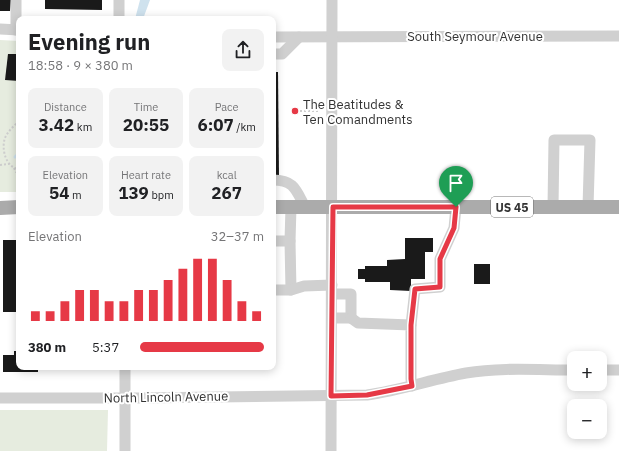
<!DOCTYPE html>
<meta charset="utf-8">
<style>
body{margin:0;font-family:"IBM Plex Sans",sans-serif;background:#f2f2f2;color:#202124;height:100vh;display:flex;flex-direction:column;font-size:15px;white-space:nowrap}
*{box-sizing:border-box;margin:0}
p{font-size:13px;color:#757577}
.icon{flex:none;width:22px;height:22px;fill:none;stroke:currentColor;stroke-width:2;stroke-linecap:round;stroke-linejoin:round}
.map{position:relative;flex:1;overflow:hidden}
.panel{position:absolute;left:16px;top:16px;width:260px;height:354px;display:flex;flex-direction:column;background:#fff;border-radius:8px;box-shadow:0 2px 10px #0003}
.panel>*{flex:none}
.buttons{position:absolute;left:567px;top:351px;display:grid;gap:8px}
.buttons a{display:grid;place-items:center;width:40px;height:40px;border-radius:8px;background:#fff;box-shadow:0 2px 10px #0003;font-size:20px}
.pin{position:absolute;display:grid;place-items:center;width:34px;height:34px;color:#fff;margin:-41px -17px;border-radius:50% 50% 50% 0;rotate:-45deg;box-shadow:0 0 4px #0007}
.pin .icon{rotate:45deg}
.round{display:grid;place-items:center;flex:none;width:42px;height:42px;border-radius:8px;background:#f2f2f2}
.summary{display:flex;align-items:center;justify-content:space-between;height:68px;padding:0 12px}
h1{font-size:22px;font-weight:700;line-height:30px}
.figures{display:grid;grid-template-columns:repeat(3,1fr);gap:6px;height:68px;padding:4px 12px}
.figures div{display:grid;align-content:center;border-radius:8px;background:#f2f2f2;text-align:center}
.figures b{font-size:17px;font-weight:700}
.figures small{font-size:11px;font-weight:400}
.figures p{font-size:11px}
.chart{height:112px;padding:8px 12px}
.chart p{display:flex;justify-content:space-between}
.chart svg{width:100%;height:72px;margin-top:4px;stroke:#e63946;stroke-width:6}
ul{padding:0 12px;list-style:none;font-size:13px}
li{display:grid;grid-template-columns:64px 48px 1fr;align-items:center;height:30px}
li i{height:10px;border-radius:5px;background:#e63946}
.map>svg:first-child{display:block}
.green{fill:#e6ecdf}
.water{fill:#cfe2ee}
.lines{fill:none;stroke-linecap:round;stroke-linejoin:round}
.stream{stroke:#cfe2ee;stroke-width:3}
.building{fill:#1a1a1a}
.path{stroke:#cdcdcd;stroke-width:2;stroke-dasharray:2 2;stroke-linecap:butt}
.minor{stroke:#d0d0d0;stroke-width:11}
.major{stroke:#ababab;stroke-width:14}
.route-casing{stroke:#fff;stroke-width:8}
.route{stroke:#e63946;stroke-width:5}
.poi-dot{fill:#e63946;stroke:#fff;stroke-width:1.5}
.labels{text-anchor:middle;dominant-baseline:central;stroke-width:4;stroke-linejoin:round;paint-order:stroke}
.shield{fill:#fff;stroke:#707070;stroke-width:1}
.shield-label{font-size:12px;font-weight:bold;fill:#333}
.street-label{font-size:13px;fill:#333;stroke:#fff}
.poi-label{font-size:13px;fill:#333;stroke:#fff;text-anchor:start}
</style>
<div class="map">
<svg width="619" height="451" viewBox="0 0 619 451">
<rect width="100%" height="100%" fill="#fff"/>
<g class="green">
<polygon points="0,40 19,41 19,192 0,192"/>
<polygon points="0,410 108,410 107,451 0,451"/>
</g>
<polygon class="water" points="140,0 150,0 143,19 135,19"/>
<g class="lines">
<polyline class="stream" points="15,157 19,153"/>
</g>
<g class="building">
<polygon points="0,0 11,0 10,11 0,11"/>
<polygon points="45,0 102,0 102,10 45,9"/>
<polygon points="8,54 19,54 19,81 5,80"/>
<polygon points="273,72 278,72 279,177 273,177"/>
<polygon points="405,238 433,238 433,252 425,252 425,279 411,279 411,291 390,290 390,282 365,282 365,279 358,279 358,269 365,269 365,266 387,266 387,260 405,259"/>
<rect x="3" y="240" width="16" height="72"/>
<rect x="474" y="264" width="16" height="20"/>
<polygon points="14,351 19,351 19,367 38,367 38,372 3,372 3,355 14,355"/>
</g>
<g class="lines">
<g class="path">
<polyline points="298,111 298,108 293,108 293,114 298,114 298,111 318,111"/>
<path d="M19,121C14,126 8,131 5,138C1,149 6,168 19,169"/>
<polyline points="0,165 9,164"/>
<polyline points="14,168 16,172 19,174"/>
</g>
<g class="minor">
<polyline points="119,0 119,19"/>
<polyline points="0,29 19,30"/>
<polyline points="16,30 16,0"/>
<polyline points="273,37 619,36"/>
<polyline points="273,54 282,54 299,37"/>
<path d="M273,180C294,180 296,190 305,207"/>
<polyline points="553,207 554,140 590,140 588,207"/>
<polyline points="273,241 290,241 291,207"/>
<polyline points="290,241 291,290"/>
<polyline points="273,290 291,290 304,286 332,285"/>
<polyline points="332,318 351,318 351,294 332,294"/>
<polyline points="351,318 358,323 411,325 411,379 412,386"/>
<polyline points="411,325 415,289 440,287 440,259 454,228 456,207"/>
<polyline points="125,367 125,451"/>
<polyline points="600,370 619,370"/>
<path d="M0,398H140L367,395C401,390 433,379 466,373C501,367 539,370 574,370"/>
<polyline points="331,451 332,0"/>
</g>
<g class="major">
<polyline points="273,207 619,207"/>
<polyline points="0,208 19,207"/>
</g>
</g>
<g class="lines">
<defs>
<polygon id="route" points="333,207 456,207 454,228 440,259 440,287 415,289 411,325 411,379 412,386 367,395 331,396"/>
</defs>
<use href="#route" class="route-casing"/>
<use href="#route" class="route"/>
</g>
<circle class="poi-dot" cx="295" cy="111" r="4"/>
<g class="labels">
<rect class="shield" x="491" y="197" width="42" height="20" rx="3"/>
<g class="shield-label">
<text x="512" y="207">US 45</text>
</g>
<g class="street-label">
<text x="475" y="36">South Seymour Avenue</text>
<text transform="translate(166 397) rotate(-1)">North Lincoln Avenue</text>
</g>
<g class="poi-label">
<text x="303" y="104">The Beatitudes &amp;<tspan x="303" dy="15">Ten Comandments</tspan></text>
</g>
</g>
</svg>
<div class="buttons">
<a>+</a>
<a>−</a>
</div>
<div class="pin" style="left:456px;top:207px;background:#1e9e55"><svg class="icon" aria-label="arrive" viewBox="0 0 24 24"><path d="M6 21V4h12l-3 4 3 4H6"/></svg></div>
<section class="panel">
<div class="summary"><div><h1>Evening run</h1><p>18:58 · 9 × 380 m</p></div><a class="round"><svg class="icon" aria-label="share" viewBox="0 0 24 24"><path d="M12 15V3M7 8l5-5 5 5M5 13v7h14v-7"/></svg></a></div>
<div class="figures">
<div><p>Distance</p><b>3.42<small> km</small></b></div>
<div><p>Time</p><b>20:55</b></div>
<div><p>Pace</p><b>6:07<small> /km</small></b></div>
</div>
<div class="figures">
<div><p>Elevation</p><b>54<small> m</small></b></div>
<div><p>Heart rate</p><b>139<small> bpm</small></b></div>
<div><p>kcal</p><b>267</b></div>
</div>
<div class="chart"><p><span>Elevation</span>32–37 m</p>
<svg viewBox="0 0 160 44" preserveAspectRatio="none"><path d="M5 44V38M15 44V38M25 44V32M35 44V25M45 44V25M55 44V32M65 44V32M75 44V25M85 44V25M95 44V19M105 44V12M115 44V6M125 44V6M135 44V19M145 44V32M155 44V38"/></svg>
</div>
<ul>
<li><b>380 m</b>5:37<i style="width:100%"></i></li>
</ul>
</section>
</div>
